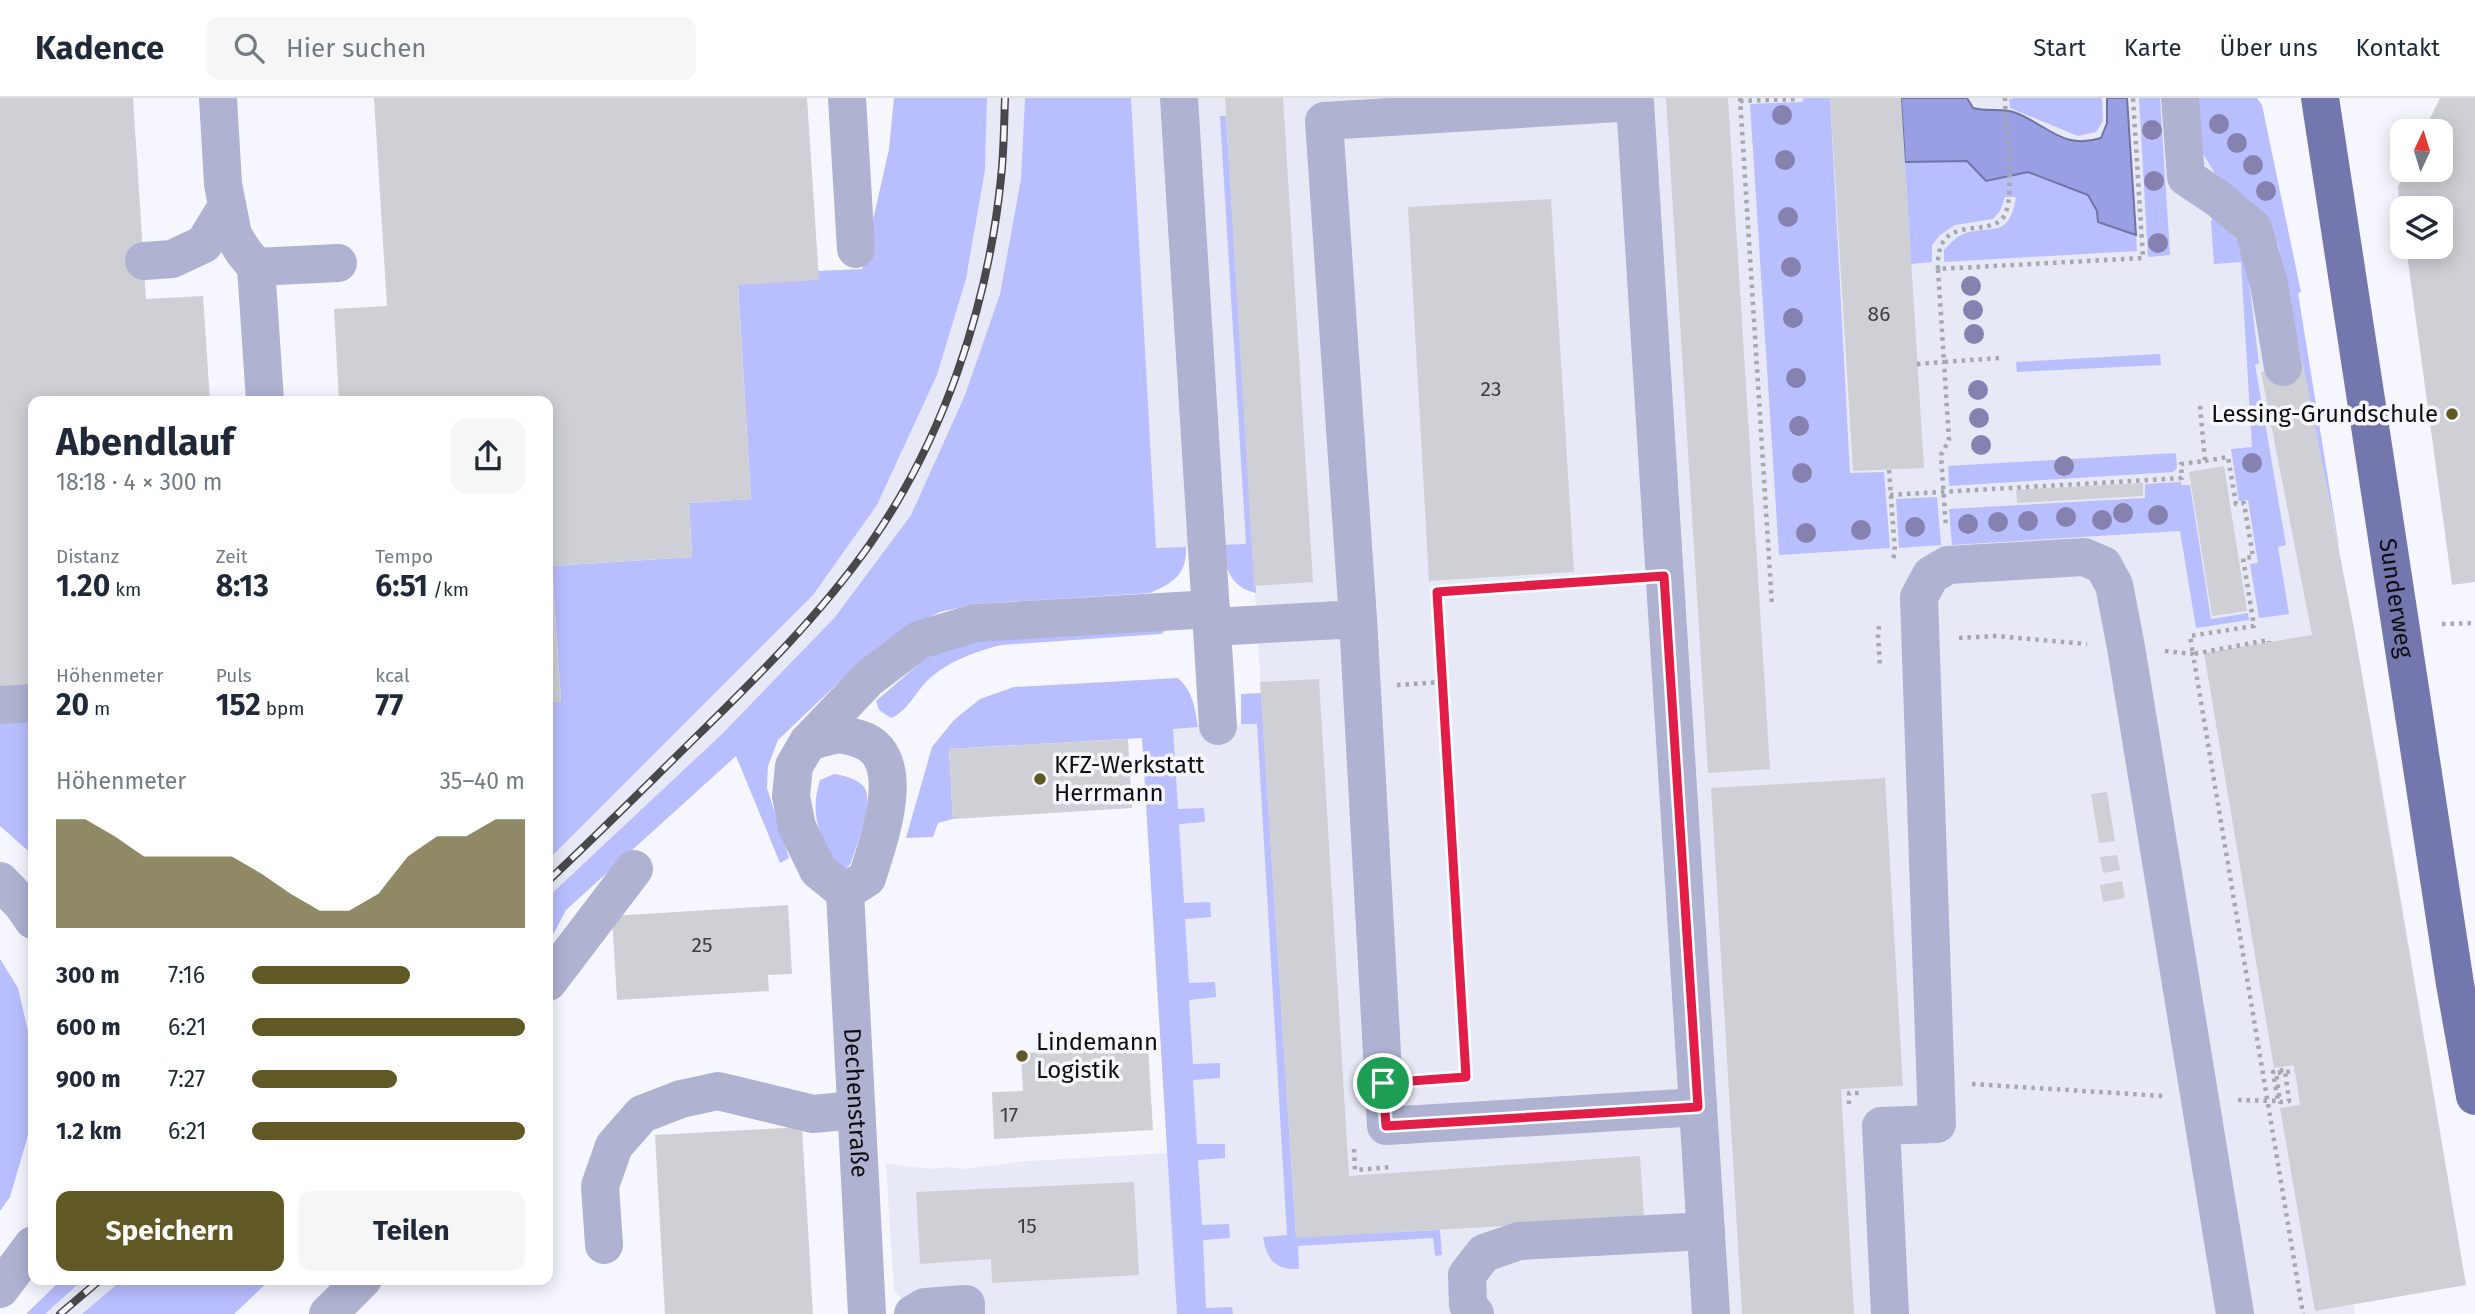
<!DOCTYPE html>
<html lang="de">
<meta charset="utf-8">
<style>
body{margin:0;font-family:"Fira Sans",sans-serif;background:#f6f6f7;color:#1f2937;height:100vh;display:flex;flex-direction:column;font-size:26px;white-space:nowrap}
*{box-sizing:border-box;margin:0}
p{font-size:23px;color:#747a83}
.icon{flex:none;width:38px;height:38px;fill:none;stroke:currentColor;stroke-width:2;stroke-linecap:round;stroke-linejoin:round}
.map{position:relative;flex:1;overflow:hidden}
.side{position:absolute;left:28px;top:298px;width:525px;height:889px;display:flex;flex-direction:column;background:#fff;border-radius:14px;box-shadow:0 4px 18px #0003}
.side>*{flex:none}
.needle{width:46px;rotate:4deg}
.fabs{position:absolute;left:2390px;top:21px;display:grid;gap:14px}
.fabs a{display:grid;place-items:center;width:63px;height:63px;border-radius:14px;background:#fff;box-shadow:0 4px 18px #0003;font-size:35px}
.pin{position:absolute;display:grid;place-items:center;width:60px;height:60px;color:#fff;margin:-30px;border:4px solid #fff;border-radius:50%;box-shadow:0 2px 7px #0007}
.round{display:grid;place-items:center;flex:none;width:74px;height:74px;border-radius:14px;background:#f6f6f7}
.head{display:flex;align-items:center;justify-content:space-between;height:119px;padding:0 28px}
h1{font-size:38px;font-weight:700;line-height:52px}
.stats{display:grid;grid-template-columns:repeat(3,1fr);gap:10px;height:119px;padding:7px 28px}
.stats div{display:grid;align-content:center}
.stats b{font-size:30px;font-weight:700}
.stats small{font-size:19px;font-weight:400}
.stats p{font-size:19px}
.chart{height:196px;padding:14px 28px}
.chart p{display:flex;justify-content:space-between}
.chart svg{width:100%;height:126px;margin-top:7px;fill:#605825;opacity:.7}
.button{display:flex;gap:14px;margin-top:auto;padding:14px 28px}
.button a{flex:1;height:80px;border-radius:14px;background:#605825;color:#fff;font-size:28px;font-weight:700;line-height:80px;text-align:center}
.button a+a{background:#f6f6f7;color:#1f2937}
ul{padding:0 28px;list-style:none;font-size:23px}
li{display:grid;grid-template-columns:112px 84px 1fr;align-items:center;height:52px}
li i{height:18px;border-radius:9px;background:#605825}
header{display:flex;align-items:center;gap:42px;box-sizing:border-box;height:98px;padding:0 35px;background:#fff;border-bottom:2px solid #e0e1e3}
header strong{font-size:33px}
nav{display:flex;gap:38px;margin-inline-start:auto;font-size:24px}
.search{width:490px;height:63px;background:#f6f6f7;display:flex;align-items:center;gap:18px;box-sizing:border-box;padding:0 24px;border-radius:14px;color:#747a83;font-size:26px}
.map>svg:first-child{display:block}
.built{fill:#e7e9f6}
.green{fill:#b9befe}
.water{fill:#9a9fe3;stroke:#7074a4;stroke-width:2}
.building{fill:#cfd0d6}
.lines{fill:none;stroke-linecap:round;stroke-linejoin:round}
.path{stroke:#a7a7ad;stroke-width:4.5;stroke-dasharray:3.5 5;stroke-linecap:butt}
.minor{stroke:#afb2d1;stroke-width:38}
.major{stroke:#7477ae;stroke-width:38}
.rail-casing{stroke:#48484b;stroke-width:8}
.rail{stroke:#f6f7fe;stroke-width:5;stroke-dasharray:16;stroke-linecap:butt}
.tree{fill:#8582af}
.route-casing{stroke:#fff;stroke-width:14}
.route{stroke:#e11d48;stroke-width:9}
.poi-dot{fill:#605825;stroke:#f6f7fe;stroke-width:2.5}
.labels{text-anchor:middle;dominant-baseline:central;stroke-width:7;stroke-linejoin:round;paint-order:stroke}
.number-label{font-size:21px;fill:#3e3e42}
.poi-label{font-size:24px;fill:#0e0e10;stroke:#f6f7fe;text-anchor:start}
.street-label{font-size:24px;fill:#0e0e10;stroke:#f6f7fe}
</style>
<header>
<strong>Kadence</strong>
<div class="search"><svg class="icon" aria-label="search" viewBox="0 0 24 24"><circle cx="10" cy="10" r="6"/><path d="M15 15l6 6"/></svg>Hier suchen</div>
<nav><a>Start</a><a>Karte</a><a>Über uns</a><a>Kontakt</a></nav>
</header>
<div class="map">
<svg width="2475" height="1216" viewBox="0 0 2475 1216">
<rect width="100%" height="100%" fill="#f6f7fe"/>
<g class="built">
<polygon points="987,0 1025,0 1021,81 1000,196 965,297 911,417 835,519 723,635 548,799 548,762 812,497 877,407 937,277 966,181 985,72"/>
<polygon points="1131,0 2245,0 2303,266 2380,674 2466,1187 2354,1206 2355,1216 907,1216 906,1205 894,1193 886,1065 929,1071 947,1069 963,1071 1027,1063 1185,1054 1161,631 1263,624 1252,447 1156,451"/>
<polygon points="84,1181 123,1181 82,1216 45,1216"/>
</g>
<g class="green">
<polygon points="894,0 987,0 985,72 966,181 937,277 877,407 813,497 548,762 548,605 561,603 552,468 692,459 689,405 751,401 738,187 818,173 862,171 889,51"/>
<path d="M1025,0H1131L1156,450L1186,449C1187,477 1173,485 1150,495L975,506L940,514L907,530L839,584L778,642L768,668L767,690L789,760L780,765L736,658L566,812L548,846V799L723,635L835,519L911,417L965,297L1000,196L1021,81Z"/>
<polygon points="1804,0 1830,0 1850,375 1884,374 1890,450 1779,457 1750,6 1802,4"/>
<polygon points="2102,0 2103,23 2096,34 2078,38 2010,10 2009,1 2014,0"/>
<polygon points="2139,0 2160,0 2170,157 2148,159"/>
<polygon points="2196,0 2257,0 2262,7 2301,194 2298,195 2340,455 2279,150 2270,127 2252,104 2216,77 2202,54"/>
<path d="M1220,18H1226L1256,495C1230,489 1226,471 1222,447L1246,446Z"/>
<path d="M1967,63L1986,83L2027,74L2088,97L2097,113L2098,124L2136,137L2137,153L1944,164V152C1949,147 1955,140 1961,137C1989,125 2009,144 2016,99H2005L2000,113L1993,121L1955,127L1940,137L1932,147V164L1911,166L1905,64Z"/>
<polygon points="2213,119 2238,143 2247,167 2259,266 2255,266 2286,447 2278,449 2289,516 2259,520 2250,466 2258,465 2248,402 2239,403 2231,351 2252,349 2241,164 2214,166 2211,124"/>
<polygon points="2160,256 2161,267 2017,274 2016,264"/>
<polygon points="2176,355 2177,370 2173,374 1949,388 1948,368"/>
<polygon points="2181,384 2181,387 2190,387 2211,521 2248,515 2249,522 2196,530 2180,433 1952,447 1949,411 2145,400 2145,386"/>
<polygon points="1937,399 1941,447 1899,450 1896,401"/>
<path d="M1162,529L1164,534L1161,536L1001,547C974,554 946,564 926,584C915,596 906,614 891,620L879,612L876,603L928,558L966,544Z"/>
<path d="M1178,580C1193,594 1195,609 1198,629L1173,631L1178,711L1204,710L1205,724L1179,726L1184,805L1210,804L1211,819L1185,821L1189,885L1215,884L1216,899L1189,902L1193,966L1220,965V980L1193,982L1197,1046H1225V1060L1198,1062L1202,1127L1229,1126L1230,1140L1203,1142L1206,1210L1232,1209L1233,1216H1177L1142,640L949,651L953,721L938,725L933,739L906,740L932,649L954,622L980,601L1014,589Z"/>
<path d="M1261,595L1296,1139L1440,1132L1442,1157L1435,1158L1433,1140L1298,1148L1299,1171C1274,1172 1267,1161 1263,1139L1287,1137L1257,626H1241V596Z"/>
<polygon points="33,621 33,757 0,728 0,623"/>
<path d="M834,676C844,678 857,680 864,689C875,704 856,748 851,765L846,771L834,768C820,734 809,718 820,682Z"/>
<polygon points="0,861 18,890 33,955 33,1020 10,1099 0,1113"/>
<polygon points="62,1181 84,1181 45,1216 26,1216"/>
<polygon points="123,1181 271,1181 234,1216 82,1216"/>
</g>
<path class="water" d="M1901,0H1967L1973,10C1987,14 2005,10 2016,15C2049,28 2063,52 2101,40L2107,25V0H2127L2136,137L2098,124L2097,113L2088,97L2028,74L1986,83L1967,63L1905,64Z"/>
<g class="building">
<polygon points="0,0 133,0 146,201 203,198 210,303 33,303 33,588 0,590"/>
<polygon points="374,0 807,0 819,182 738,187 751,401 689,405 692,459 552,468 561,604 548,605 548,303 339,303 334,211 387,208"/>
<polygon points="1225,0 1283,0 1313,484 1254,488"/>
<polygon points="1666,0 1728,0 1770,671 1708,675"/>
<polygon points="1830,0 1901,0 1924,370 1853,373"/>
<polygon points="2440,0 2475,0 2475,484 2452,487 2406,149 2441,149 2441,110 2400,110 2398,89 2406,72 2441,72 2441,33 2424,33"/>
<polygon points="1551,101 1574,474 1429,483 1408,109"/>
<polygon points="2303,266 2354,530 2466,1187 2315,1213 2280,1010 2300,1007 2294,967 2274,970 2204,555 2312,537 2261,274"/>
<polygon points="2224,368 2247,513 2212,518 2189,374"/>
<polygon points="2143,385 2143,398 2017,405 2016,392"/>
<polygon points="1319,581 1349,1078 1640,1058 1644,1120 1296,1140 1260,584"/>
<polygon points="1128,641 1132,710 953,721 949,651"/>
<polygon points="1885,680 1903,988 1841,991 1854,1216 1742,1216 1711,690"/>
<polygon points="2107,694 2115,743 2099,745 2091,696"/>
<polygon points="2117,757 2120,772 2103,775 2100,759"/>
<polygon points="2122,783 2125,800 2103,804 2100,787"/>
<polygon points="788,807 792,876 768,877 769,893 617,902 612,818"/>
<polygon points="1148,948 1153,1032 994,1041 992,994 1023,993 1021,955"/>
<polygon points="802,1029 813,1216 665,1216 655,1037"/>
<polygon points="1134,1084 1139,1177 992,1185 991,1161 920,1166 916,1094"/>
</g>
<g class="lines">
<g class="path">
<polyline points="1740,0 1772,508"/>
<polyline points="1740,3 1799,1"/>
<path d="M1938,171C1935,112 1990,142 2004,118C2016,99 2005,25 2005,0"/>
<polyline points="1999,260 1944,264 1938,171 2143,160 2133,0"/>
<polyline points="1917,266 1944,264 1949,342 1941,357 1946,430"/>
<polyline points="2205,363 2228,359 2236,406 2244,405 2253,459 2243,460 2254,528 2190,538 2193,556 2263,543 2269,542 2269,544"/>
<polyline points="1889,372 1895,454 1893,461"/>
<polyline points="1890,397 2182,380 2181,366 2205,363 2200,308"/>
<polyline points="2442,526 2475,525"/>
<polyline points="1879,528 1878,537 1880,568"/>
<polyline points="1959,540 1996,538 2087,546"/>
<polyline points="2165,553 2193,556 2303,1216"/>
<polyline points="1397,587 1442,584"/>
<polyline points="1421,982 1466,979 1437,494 1626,481"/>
<polyline points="1972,986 2163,998"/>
<polyline points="2238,1002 2278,1003 2273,974 2285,972 2289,1003 2280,1004 2276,975 2295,973"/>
<polyline points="1849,1006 1849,995 1861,995"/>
<polyline points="1354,1051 1355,1072 1392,1069"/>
</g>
<g class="minor">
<polyline points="218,0 223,86 233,137 243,153 256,169 265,303"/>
<polyline points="847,0 856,151"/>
<polyline points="1179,0 1218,628"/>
<polyline points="2180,0 2186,79 2220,102 2253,130 2269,186 2283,269"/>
<polyline points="144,163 172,161 204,146 227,108"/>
<polyline points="256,169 338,165"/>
<polyline points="1212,529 1358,521 1386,1028 1698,1009 1635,4 1324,23 1358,521"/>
<polyline points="0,607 33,605"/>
<polyline points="808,644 869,580 919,542 975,525 1211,511"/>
<polyline points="0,783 22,806 33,822"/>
<path id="s1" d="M845,794L867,780C878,744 913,654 856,640C849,638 841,635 835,637C826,638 817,642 808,644L794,668L791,698L797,729L818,772L845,794L867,1216"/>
<polyline points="548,884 634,771"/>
<polyline points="1698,1009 1711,1216"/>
<polyline points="604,1147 600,1088 614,1048 642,1016 681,1001 718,993 813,1016 855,1012"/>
<polyline points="0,1191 33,1147"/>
<polyline points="328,1216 363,1181"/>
<polyline points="913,1216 925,1209 966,1206 966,1216"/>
<polyline points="1475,1216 1468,1207 1467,1177 1484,1155 1519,1143 1706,1133"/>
<polyline points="1890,1216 1881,1028 1937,1026 1919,499 1931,477 1948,467 2084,459 2103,467 2114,487 2126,549 2235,1216"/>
</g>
<path class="major" id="s2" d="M2320,0L2455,886L2475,998"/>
<defs>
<g id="rail">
<path d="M548,783C598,736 647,687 696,639C758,578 820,517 870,446C944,340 988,208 1001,80C1004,53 1004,26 1005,0"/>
<polyline points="60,1216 101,1181"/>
</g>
</defs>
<use href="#rail" class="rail-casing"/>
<use href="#rail" class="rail"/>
</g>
<g class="tree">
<circle cx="1782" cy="17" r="10"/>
<circle cx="2219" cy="26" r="10"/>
<circle cx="2152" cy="32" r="10"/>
<circle cx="2237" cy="45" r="10"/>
<circle cx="1785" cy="62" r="10"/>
<circle cx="2253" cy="67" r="10"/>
<circle cx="2154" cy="83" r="10"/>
<circle cx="2266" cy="93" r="10"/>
<circle cx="1788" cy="119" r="10"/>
<circle cx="2158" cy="145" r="10"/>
<circle cx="1791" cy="169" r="10"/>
<circle cx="1971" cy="188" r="10"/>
<circle cx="1973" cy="212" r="10"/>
<circle cx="1793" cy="220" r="10"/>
<circle cx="1974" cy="236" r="10"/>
<circle cx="1796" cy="280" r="10"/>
<circle cx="1978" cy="292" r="10"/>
<circle cx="1979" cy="320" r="10"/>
<circle cx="1799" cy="328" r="10"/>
<circle cx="1981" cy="347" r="10"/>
<circle cx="2252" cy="365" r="10"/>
<circle cx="2064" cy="368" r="10"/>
<circle cx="1802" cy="375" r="10"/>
<circle cx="2123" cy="415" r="10"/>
<circle cx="2158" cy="417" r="10"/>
<circle cx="2066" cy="419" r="10"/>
<circle cx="2102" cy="422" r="10"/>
<circle cx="2028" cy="423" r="10"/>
<circle cx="1998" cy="424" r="10"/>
<circle cx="1968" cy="426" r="10"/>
<circle cx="1915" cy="429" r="10"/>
<circle cx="1861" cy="432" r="10"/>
<circle cx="1806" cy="435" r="10"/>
</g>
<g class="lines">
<defs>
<polygon id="route" points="1664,478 1698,1009 1386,1028 1383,985 1466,979 1437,494"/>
</defs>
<use href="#route" class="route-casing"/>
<use href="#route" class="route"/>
</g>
<g class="poi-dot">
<circle cx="2452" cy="316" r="7"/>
<circle cx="1040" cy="681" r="7"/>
<circle cx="1022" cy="958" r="7"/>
</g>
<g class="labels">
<g class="number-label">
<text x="1879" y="216">86</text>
<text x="1491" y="291">23</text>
<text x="702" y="847">25</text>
<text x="1009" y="1017">17</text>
<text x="1027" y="1128">15</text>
</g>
<g class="poi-label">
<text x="2438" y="316" text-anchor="end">Lessing-Grundschule</text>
<text x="1054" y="667">KFZ-Werkstatt<tspan x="1054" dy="28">Herrmann</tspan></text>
<text x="1036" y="944">Lindemann<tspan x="1036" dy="28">Logistik</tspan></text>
</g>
<g class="street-label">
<text stroke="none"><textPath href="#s2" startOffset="506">Sunderweg</textPath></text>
<text stroke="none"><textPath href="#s1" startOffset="616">Dechenstraße</textPath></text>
</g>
</g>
</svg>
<div class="fabs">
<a><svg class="needle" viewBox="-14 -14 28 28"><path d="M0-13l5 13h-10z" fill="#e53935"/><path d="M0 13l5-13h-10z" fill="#747a83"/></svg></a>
<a><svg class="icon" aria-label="layers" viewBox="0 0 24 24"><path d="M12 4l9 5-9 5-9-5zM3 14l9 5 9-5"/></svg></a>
</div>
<div class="pin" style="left:1383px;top:985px;background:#1e9e55"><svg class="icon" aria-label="arrive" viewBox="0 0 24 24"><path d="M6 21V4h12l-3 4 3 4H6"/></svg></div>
<section class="side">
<div class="head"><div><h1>Abendlauf</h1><p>18:18 · 4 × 300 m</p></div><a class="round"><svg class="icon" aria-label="share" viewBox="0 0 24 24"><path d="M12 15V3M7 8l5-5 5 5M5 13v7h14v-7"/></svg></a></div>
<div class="stats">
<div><p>Distanz</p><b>1.20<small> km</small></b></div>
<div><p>Zeit</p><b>8:13</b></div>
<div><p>Tempo</p><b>6:51<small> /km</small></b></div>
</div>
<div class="stats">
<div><p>Höhenmeter</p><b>20<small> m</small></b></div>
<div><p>Puls</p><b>152<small> bpm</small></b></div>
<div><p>kcal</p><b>77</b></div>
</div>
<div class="chart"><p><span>Höhenmeter</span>35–40 m</p>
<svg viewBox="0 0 160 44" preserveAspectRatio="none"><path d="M0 44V6L10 6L20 12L30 19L40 19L50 19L60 19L70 25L80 32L90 38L100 38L110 32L120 19L130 12L140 12L150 6L160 6V44z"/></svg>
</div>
<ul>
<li><b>300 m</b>7:16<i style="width:58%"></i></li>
<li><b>600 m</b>6:21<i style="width:100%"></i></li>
<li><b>900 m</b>7:27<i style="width:53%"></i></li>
<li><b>1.2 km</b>6:21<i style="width:100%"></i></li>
</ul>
<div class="button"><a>Speichern</a><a>Teilen</a></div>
</section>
</div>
